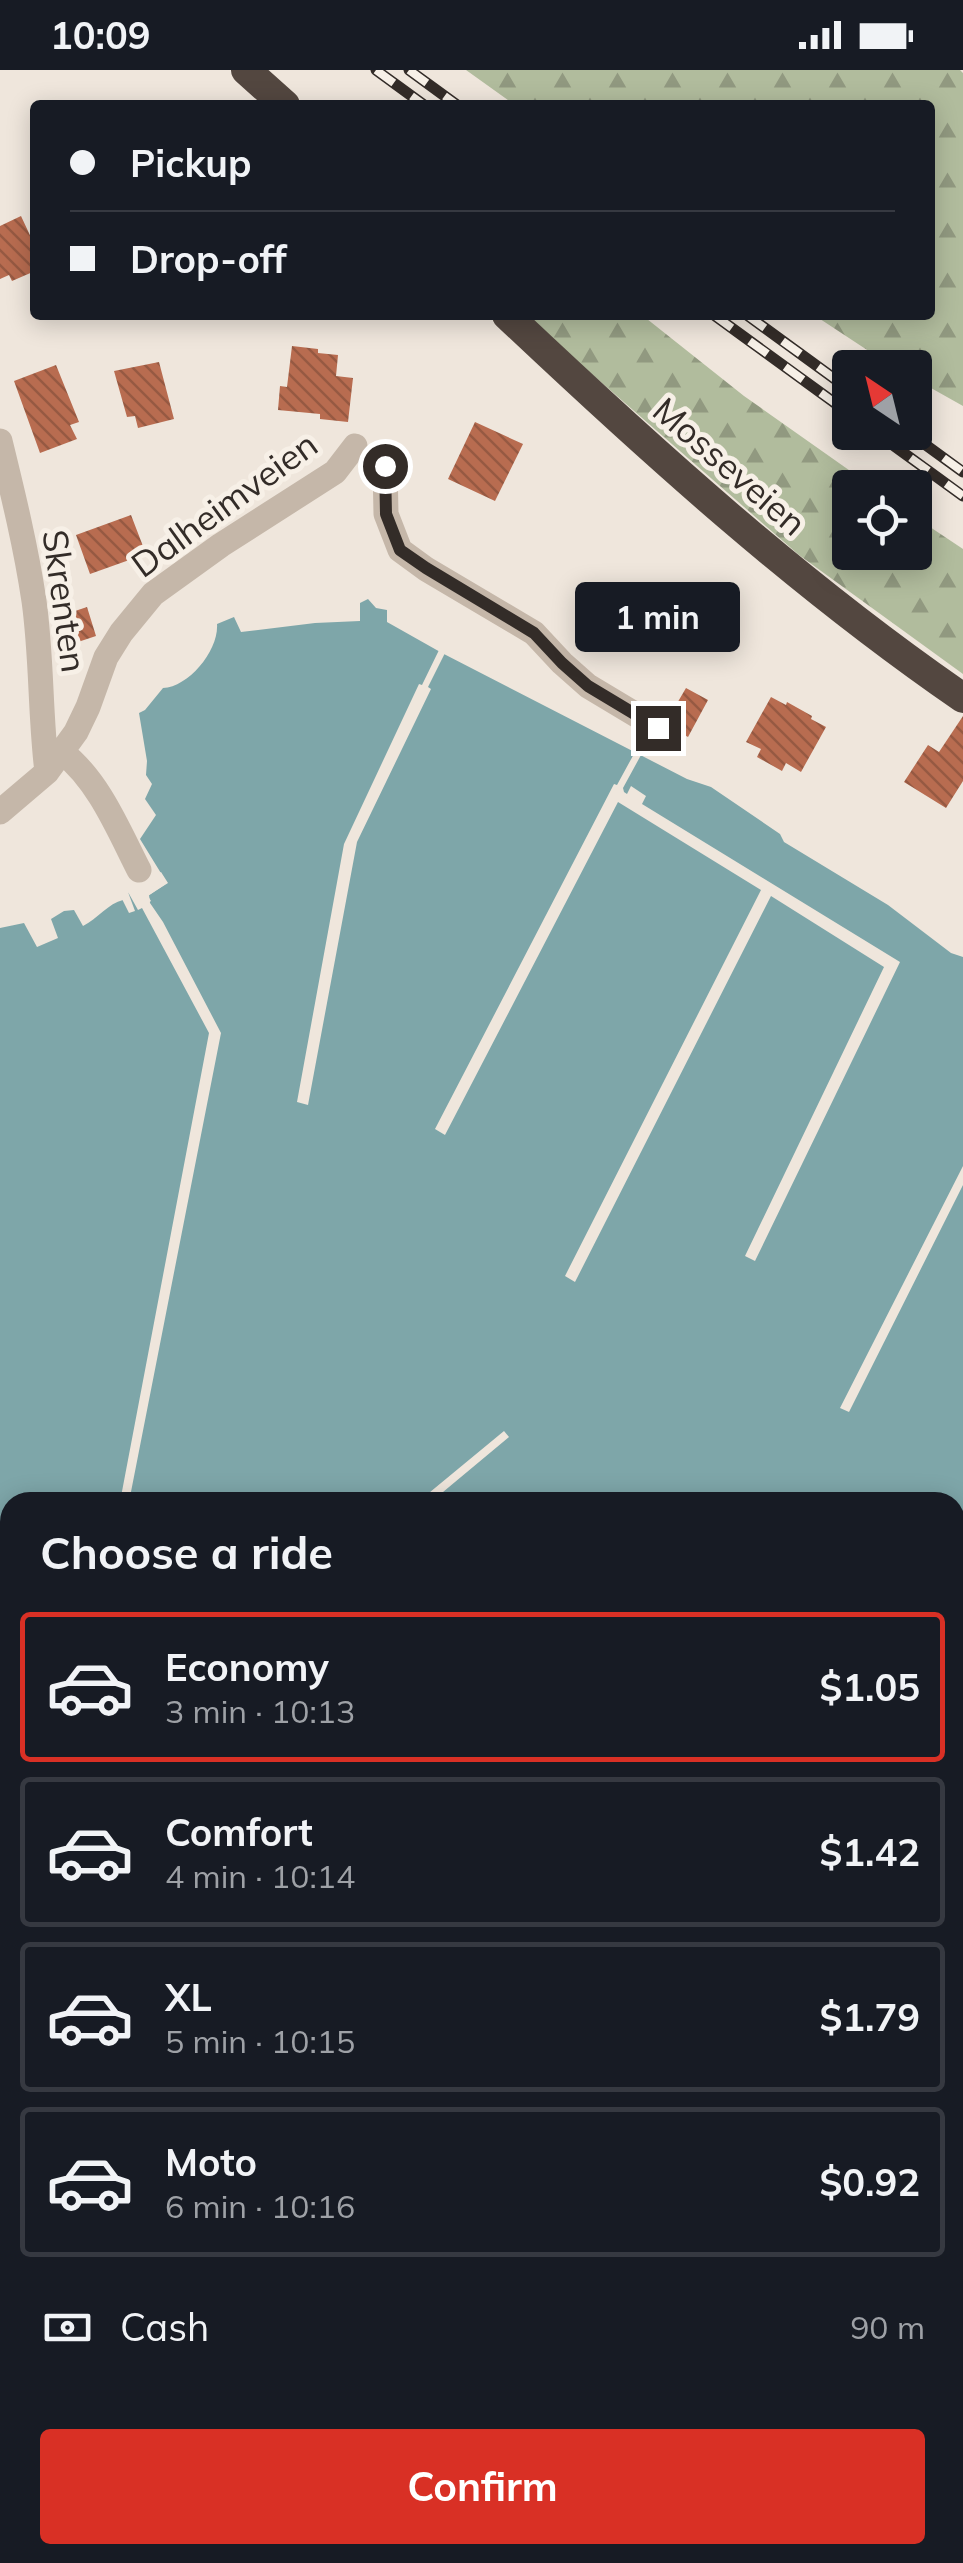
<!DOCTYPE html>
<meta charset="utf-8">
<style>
:root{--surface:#171b24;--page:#20242c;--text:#f1f3f6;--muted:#9ea1a6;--line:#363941;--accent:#d93025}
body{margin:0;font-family:Mulish,sans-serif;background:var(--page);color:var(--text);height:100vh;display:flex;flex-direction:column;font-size:38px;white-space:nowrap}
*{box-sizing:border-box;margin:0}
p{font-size:32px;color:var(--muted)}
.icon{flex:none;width:55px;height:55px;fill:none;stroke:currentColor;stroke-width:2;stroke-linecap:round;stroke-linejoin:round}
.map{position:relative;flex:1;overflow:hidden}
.sheet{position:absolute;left:0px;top:1422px;width:965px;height:1072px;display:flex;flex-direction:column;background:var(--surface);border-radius:30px 30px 0 0;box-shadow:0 5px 25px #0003}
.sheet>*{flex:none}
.guide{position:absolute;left:30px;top:30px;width:905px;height:220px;border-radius:10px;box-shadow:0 5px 25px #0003;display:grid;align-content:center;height:220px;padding:0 40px;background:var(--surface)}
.needle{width:65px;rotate:325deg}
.fabs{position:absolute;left:832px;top:280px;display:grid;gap:20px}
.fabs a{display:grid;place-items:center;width:100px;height:100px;border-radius:10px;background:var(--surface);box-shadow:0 5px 25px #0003;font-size:50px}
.end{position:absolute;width:45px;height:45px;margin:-22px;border:12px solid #332c28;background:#fff;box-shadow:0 0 0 5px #fff}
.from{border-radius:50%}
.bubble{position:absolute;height:70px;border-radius:10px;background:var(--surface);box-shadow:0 5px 25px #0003;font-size:32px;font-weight:700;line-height:70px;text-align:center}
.guide b{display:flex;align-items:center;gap:35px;height:95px;font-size:38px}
.guide b+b{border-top:2px solid var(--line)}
.guide i{width:25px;height:25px;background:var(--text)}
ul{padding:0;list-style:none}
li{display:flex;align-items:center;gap:30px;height:150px;margin:0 20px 15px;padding:0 20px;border:5px solid var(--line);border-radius:10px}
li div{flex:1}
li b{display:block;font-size:38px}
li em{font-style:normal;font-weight:700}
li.selected{border-color:var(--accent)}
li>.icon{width:90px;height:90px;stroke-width:1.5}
h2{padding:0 40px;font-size:45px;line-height:120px}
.pay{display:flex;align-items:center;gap:25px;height:110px;padding:0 40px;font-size:38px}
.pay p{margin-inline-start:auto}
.primary-button{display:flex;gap:20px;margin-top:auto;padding:20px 40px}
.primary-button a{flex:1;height:115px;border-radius:10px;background:var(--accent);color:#fff;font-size:40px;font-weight:700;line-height:115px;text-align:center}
.status{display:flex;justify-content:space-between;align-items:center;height:70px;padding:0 50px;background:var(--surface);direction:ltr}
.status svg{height:28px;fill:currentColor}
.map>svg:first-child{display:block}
.grass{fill:#b1bc9d}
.forest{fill:url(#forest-firs)}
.park{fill:url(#park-dots)}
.water{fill:#7ea6a9}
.pier{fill:#efe6dc}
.building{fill:url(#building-back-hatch)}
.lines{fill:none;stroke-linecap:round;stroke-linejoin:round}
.minor{stroke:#c5b7a9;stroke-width:25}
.highway{stroke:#534740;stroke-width:30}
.rail-casing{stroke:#332c28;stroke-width:11}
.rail{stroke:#f7f0e7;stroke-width:8;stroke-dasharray:22;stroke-linecap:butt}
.route{stroke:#332c28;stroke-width:12}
.labels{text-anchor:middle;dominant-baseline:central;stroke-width:10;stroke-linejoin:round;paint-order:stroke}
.street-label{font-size:35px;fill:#332c28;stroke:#f7f0e7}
</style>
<div class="status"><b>10:09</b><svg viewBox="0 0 49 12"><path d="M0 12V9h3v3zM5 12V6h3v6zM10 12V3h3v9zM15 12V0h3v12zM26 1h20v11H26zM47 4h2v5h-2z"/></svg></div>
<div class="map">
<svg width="963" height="2493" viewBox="0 0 963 2493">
<defs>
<pattern id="forest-firs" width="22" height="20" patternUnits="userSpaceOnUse" patternTransform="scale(2.5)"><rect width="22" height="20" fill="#b1bc9d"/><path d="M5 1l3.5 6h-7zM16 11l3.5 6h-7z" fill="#919980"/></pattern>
<pattern id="park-dots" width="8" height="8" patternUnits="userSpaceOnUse" patternTransform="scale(2.5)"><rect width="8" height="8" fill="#b1bc9d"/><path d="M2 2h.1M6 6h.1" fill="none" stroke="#919980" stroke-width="1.8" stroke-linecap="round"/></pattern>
<pattern id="building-back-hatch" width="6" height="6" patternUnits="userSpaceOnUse" patternTransform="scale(2.5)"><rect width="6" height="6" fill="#b86c50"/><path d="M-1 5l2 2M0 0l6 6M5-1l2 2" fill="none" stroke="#965942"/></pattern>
</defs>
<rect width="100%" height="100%" fill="#efe6dc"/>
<path class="grass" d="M10,1585v847l-10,5v-848z"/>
<path class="forest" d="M466,0h494l3,3v333l-48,-27v-11l-22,-1 -79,-52h116v-210h-415z
M528,245h114l102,81 129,91 -23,1v64h65v-35l48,32v125l-164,-119 -221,-193z"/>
<path class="park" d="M10,1574v513l-10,7v-516z"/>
<path class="water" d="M368,529l8,9 11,2v12l55,31 245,126 24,8 69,47 4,8 104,63 63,48 12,4v1606h-710l1,-8h701v-1053h-945v153l-10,4v-731l24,-5 13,24 21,-9 -7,-19 13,-8 10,-1 9,16c14,-7 26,-23 40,-26l6,-8 10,17 12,-8 -3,-5 19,-13 -27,-44 16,-24 -11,-16 7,-15 -6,-9 1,-14 -8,-48 6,-3 18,-22c26,-1 56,-38 54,-64l17,-7 7,15 74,-9 45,-2v-18z"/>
<path class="pier" d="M440,578l6,3 -18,36 3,2 -74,153 -49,263 -11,-3 47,-258 75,-160 3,1z
M635,682l6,3 -18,33 1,4 3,2 4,-8 15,10 -4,8 258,158 -145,299 -10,-5 139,-289 -113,-71 -196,386 -10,-6 196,-386 -143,-88 -173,333 -10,-6 179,-345 3,1z
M161,802l7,11 -19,12 1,8 13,19 58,111 -92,469h-9l89,-469 -67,-125 -4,2 -10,-18 7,19 -6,2 -9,-18 4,-7 6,-1 10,15 5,-3v-7l16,-11 -4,-7z
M963,1096v19l-114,227 -9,-4z
M504,1361l5,6 -78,65h-13z"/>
<path class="building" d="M21,146l14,30v25l-23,10 -3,-6 -9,4v-53z
M292,276l26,3v4l20,2 -2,21 17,2 -5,44 -28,-3v-5l-42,-4 2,-24 7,1z
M159,292l15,57 -36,9 -3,-12 -8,1 -13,-46z
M56,295l23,57 -9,3 7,14 -37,14 -26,-72z
M475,352l48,22 -28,57 -47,-22z
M131,445l15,39 -56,20 -14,-39z
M87,537l9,29 -21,7 -9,-29z
M686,618l22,12 -20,37 -14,-8 -5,-12z
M771,627l15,8 1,-3 25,14 -1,3 15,8 -25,45 -15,-9 -4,8 -25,-14 4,-8 -15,-7z
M963,646v65l-17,27 -42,-26 24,-37 11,7z"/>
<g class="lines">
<path class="minor" d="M0,371c13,53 26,106 34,160 8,57 6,115 13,171
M385,396l1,48 14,36 26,19 108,64 28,30 26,23 70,42
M62,682c37,29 56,77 77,118
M0,742l47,-40 29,-40 12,-25 18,-50 15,-24 32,-39 68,-49 114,-73 20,-26"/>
<path class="highway" d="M246,0l39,35
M507,245c144,136 292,270 456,383"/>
<defs>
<path id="rail" d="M376,0l48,35
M409,0l48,35
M714,245l136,99
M747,245l103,75
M875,362l88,64
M908,362l55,40"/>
</defs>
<use href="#rail" class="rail-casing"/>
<use href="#rail" class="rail"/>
</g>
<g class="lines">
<path class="route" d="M385,396l1,48 14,36 26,18 108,65 28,30 26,23 70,42"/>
</g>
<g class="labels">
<g class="street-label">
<text transform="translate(730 396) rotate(41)">Mosseveien</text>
<text transform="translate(224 434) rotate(-36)">Dalheimveien</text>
<text transform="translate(65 531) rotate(82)">Skrenten</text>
</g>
</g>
</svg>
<div class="fabs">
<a><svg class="needle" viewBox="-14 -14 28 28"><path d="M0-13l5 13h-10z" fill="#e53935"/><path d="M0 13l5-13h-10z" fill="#9ea1a6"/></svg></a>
<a><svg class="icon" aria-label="locate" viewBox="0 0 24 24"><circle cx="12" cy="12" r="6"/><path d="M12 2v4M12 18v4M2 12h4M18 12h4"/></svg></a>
</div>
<i class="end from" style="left:385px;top:396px"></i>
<i class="end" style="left:658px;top:658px"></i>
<div class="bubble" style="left:575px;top:512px;width:165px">1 min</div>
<div class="guide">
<b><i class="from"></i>Pickup</b>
<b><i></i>Drop-off</b>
</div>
<section class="sheet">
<h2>Choose a ride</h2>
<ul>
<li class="selected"><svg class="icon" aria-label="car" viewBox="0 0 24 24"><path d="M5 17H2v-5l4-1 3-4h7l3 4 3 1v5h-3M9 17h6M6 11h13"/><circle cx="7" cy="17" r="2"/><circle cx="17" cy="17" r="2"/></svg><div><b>Economy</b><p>3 min · 10:13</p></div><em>$1.05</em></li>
<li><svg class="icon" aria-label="car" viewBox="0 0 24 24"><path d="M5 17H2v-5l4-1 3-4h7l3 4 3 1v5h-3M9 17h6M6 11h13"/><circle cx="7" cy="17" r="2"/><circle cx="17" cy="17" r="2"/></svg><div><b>Comfort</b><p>4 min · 10:14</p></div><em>$1.42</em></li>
<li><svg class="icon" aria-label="car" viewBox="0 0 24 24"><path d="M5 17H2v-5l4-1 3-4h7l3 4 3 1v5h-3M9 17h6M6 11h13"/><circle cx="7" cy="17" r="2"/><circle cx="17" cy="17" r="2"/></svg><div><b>XL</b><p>5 min · 10:15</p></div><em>$1.79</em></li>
<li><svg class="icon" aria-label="car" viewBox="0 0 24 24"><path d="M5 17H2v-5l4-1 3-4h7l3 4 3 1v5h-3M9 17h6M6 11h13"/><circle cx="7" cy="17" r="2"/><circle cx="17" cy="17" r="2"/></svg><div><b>Moto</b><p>6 min · 10:16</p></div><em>$0.92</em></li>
</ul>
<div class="pay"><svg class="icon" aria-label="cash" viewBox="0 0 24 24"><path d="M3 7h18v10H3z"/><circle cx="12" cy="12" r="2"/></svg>Cash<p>90 m</p></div>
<div class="primary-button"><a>Confirm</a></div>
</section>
</div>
